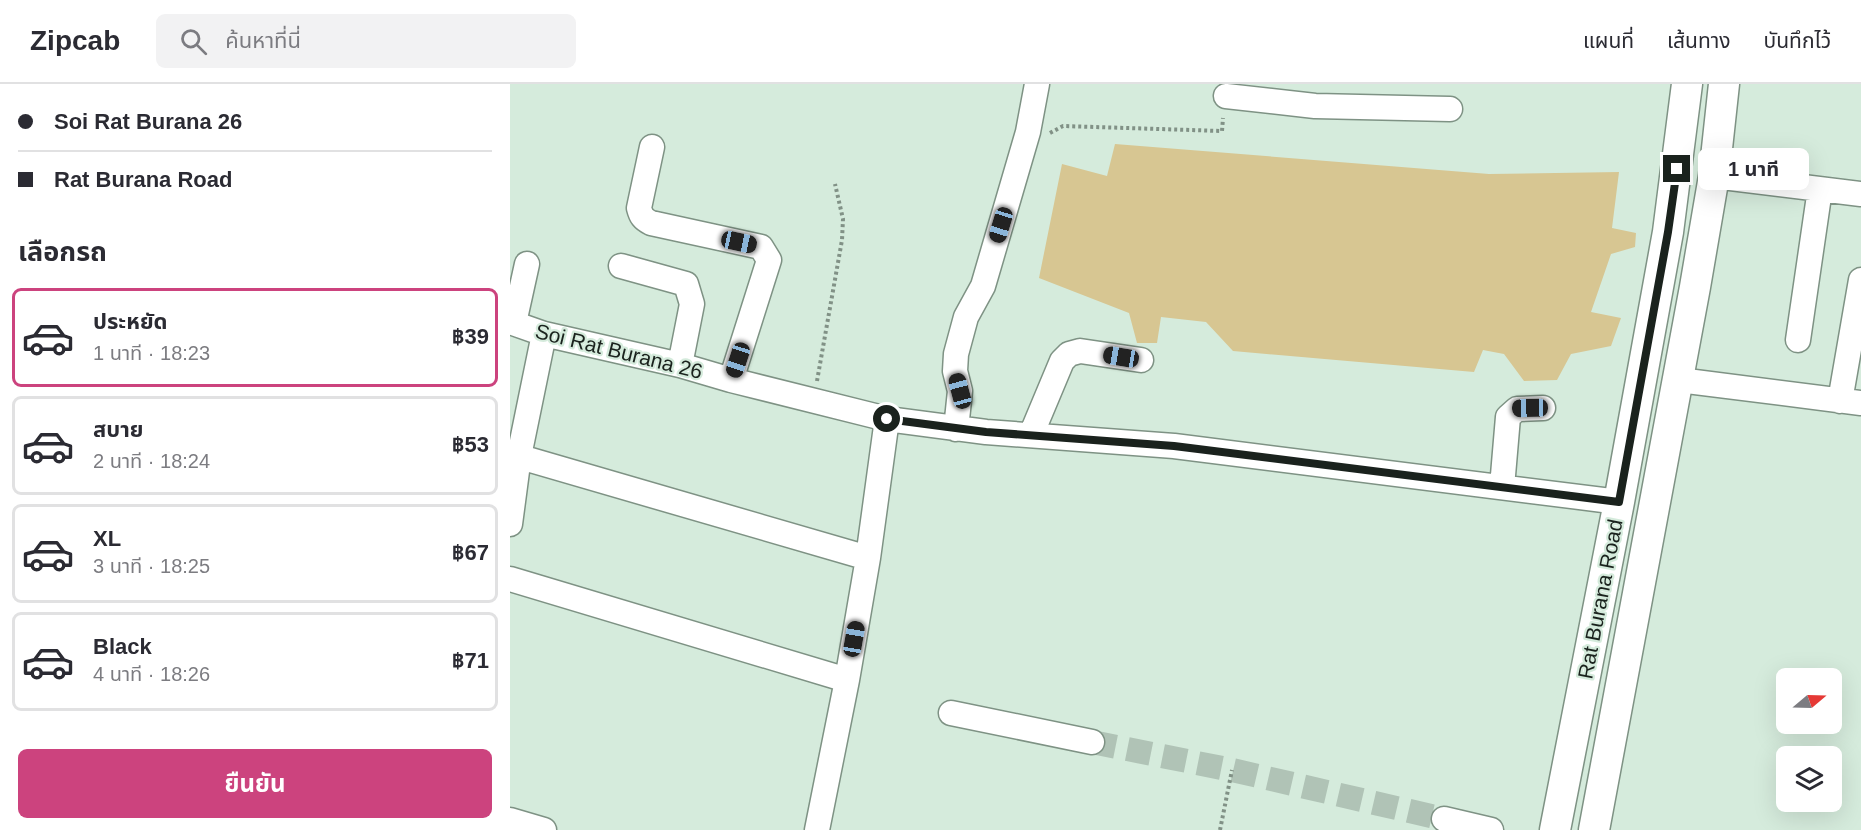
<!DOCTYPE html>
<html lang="th">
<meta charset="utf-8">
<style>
:root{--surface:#fff;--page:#f2f2f3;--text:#2b2b33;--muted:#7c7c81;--line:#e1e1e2;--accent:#cc437e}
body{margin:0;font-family:Helvetica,"Noto Sans Thai",sans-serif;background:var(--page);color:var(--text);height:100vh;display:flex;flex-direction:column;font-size:22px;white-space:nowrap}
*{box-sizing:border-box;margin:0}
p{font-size:20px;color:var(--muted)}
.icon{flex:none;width:33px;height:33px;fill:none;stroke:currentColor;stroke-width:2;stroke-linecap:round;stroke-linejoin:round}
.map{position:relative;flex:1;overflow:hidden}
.details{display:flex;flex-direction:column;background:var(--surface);width:510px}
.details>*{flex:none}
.banner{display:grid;align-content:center;height:132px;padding:0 18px;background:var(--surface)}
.needle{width:39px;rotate:71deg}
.tools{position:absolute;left:1266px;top:584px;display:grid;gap:12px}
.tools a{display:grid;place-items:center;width:66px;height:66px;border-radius:9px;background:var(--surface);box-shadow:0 6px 24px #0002;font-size:30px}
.end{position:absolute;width:27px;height:27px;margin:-14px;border:8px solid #1a221d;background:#fff;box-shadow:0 0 0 3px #fff}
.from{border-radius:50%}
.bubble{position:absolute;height:42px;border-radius:9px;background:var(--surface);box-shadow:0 6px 24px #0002;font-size:20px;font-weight:700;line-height:42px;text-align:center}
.car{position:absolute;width:18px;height:36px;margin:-18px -9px;border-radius:8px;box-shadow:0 0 4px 2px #0007;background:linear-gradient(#222 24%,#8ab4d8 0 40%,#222 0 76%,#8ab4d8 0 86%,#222 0)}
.banner b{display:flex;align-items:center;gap:21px;height:57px;font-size:22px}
.banner b+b{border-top:2px solid var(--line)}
.banner i{width:15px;height:15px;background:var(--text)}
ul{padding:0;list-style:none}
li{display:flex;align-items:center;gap:18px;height:99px;margin:0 12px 9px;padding:0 6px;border:3px solid var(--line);border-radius:9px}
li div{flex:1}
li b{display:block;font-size:22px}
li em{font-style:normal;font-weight:700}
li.active{border-color:var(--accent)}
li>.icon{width:54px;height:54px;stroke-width:1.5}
h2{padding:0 18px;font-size:27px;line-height:72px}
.primary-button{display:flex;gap:12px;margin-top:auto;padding:12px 18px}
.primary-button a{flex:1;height:69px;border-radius:9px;background:var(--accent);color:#fff;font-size:24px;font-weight:700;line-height:69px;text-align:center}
header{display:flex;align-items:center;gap:36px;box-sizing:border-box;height:84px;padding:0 30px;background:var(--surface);border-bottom:2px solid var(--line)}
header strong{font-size:28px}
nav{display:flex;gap:33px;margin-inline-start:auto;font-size:21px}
.search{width:420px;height:54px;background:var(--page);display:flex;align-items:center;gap:15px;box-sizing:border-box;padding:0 21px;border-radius:9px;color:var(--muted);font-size:22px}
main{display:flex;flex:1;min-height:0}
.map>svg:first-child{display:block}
.green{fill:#d7c692}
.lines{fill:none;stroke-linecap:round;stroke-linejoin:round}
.minor-tunnel{stroke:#b0c3b6;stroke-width:24;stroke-dasharray:24 12;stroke-linecap:butt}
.minor-casing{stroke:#7e9284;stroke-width:27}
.major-casing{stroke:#7e9284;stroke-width:33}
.path{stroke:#819186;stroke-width:4;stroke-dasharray:3 3;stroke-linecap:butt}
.minor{stroke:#fff;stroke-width:24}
.major{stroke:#fff;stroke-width:30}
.route{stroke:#1a221d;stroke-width:8}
.labels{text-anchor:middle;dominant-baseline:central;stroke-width:4.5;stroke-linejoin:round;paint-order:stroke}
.street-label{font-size:21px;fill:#1a221d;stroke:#d5ebdc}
</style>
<header>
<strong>Zipcab</strong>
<div class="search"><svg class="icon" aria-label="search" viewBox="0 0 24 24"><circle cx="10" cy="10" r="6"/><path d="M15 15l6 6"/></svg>ค้นหาที่นี่</div>
<nav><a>แผนที่</a><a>เส้นทาง</a><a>บันทึกไว้</a></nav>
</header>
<main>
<section class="details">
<div class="banner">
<b><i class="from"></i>Soi Rat Burana 26</b>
<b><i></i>Rat Burana Road</b>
</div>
<h2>เลือกรถ</h2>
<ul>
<li class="active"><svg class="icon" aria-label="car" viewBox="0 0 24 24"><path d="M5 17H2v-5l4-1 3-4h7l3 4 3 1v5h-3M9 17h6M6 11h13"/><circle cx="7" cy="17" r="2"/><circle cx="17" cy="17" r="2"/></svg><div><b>ประหยัด</b><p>1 นาที · 18:23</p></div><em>฿39</em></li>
<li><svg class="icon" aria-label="car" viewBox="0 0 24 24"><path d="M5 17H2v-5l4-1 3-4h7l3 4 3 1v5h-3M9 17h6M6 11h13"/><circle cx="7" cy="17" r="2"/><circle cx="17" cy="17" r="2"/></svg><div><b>สบาย</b><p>2 นาที · 18:24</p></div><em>฿53</em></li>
<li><svg class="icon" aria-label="car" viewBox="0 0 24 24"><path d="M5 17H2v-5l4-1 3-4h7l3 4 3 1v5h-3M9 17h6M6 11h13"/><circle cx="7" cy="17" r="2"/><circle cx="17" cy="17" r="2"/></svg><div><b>XL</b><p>3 นาที · 18:25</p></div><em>฿67</em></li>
<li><svg class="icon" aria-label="car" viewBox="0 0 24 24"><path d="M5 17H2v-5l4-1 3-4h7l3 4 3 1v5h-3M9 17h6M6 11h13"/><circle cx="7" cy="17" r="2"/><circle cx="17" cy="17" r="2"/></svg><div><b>Black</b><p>4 นาที · 18:26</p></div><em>฿71</em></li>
</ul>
<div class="primary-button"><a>ยืนยัน</a></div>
</section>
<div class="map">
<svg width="1351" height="746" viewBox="0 0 1351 746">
<rect width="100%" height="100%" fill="#d5ebdc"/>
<path class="green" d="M605,60l374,30 130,-2 -7,56 24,5 -1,14 -24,7 -20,58 30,6 -10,28 -40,8 -14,26 -33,1 -20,-27 -21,-4 -9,22 -241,-21 -27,-29 -45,-5 -4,26h-20l-8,-30 -90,-35 23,-114 45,12z"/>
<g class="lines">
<path class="minor-tunnel" d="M582,658l140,28 212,49"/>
<defs>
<path id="minor" d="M716,12l89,10 135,3
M142,63l-13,61c2,8 4,11 12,15l110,24 8,13 -38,120
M1204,92l147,18
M111,182l65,18 6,20 -12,61
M0,238l34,12 136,31 51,15 156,39 99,13 188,14 445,56
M4,239l13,-59
M1288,256l22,-151
M1169,296l182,23
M1330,317l21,-121
M446,345l4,-38 -5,-20 1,-17 10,-37 17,-31 45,-154 9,-48
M521,351l31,-74 7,-7 11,-3 61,9
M0,370l358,104
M992,403l6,-70 9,-8 26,-1
M0,440l9,-68 25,-122
M0,495l337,101
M441,629l141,29
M934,735l47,11
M0,736l34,10
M307,746l30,-150 21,-122 19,-139"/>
<path id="major" d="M1045,746l64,-328 49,-270 19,-148
M1084,746l101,-543 19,-111 10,-92"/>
</defs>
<use href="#minor" class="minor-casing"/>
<use href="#major" class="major-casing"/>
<path class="path" d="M540,49l13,-7 159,5 1,-13
M307,297l25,-141 1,-21 -8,-35
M710,746l12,-60"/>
<use href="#minor" class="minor"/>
<use href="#major" class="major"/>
</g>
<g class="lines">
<path class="route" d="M377,335l99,13 188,14 445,56 49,-270 9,-63"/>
</g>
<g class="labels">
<g class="street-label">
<text transform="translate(109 267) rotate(14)">Soi Rat Burana 26</text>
<text transform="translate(1090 515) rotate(-79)">Rat Burana Road</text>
</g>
</g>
</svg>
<div class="tools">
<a><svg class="needle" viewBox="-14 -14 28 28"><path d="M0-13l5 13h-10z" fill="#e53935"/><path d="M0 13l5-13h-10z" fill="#7c7c81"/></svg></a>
<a><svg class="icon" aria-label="layers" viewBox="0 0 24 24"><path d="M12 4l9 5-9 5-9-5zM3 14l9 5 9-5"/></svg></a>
</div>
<i class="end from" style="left:377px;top:335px"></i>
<i class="end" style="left:1167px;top:85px"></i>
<div class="bubble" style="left:1188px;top:64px;width:111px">1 นาที</div>
<i class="car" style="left:491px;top:141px;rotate:197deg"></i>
<i class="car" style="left:229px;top:158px;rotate:102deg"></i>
<i class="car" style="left:611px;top:273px;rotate:279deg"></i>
<i class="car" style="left:228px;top:276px;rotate:198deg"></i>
<i class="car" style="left:450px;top:307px;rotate:345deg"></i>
<i class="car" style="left:1020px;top:324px;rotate:269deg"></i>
<i class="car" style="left:344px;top:555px;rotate:10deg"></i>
</div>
</main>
